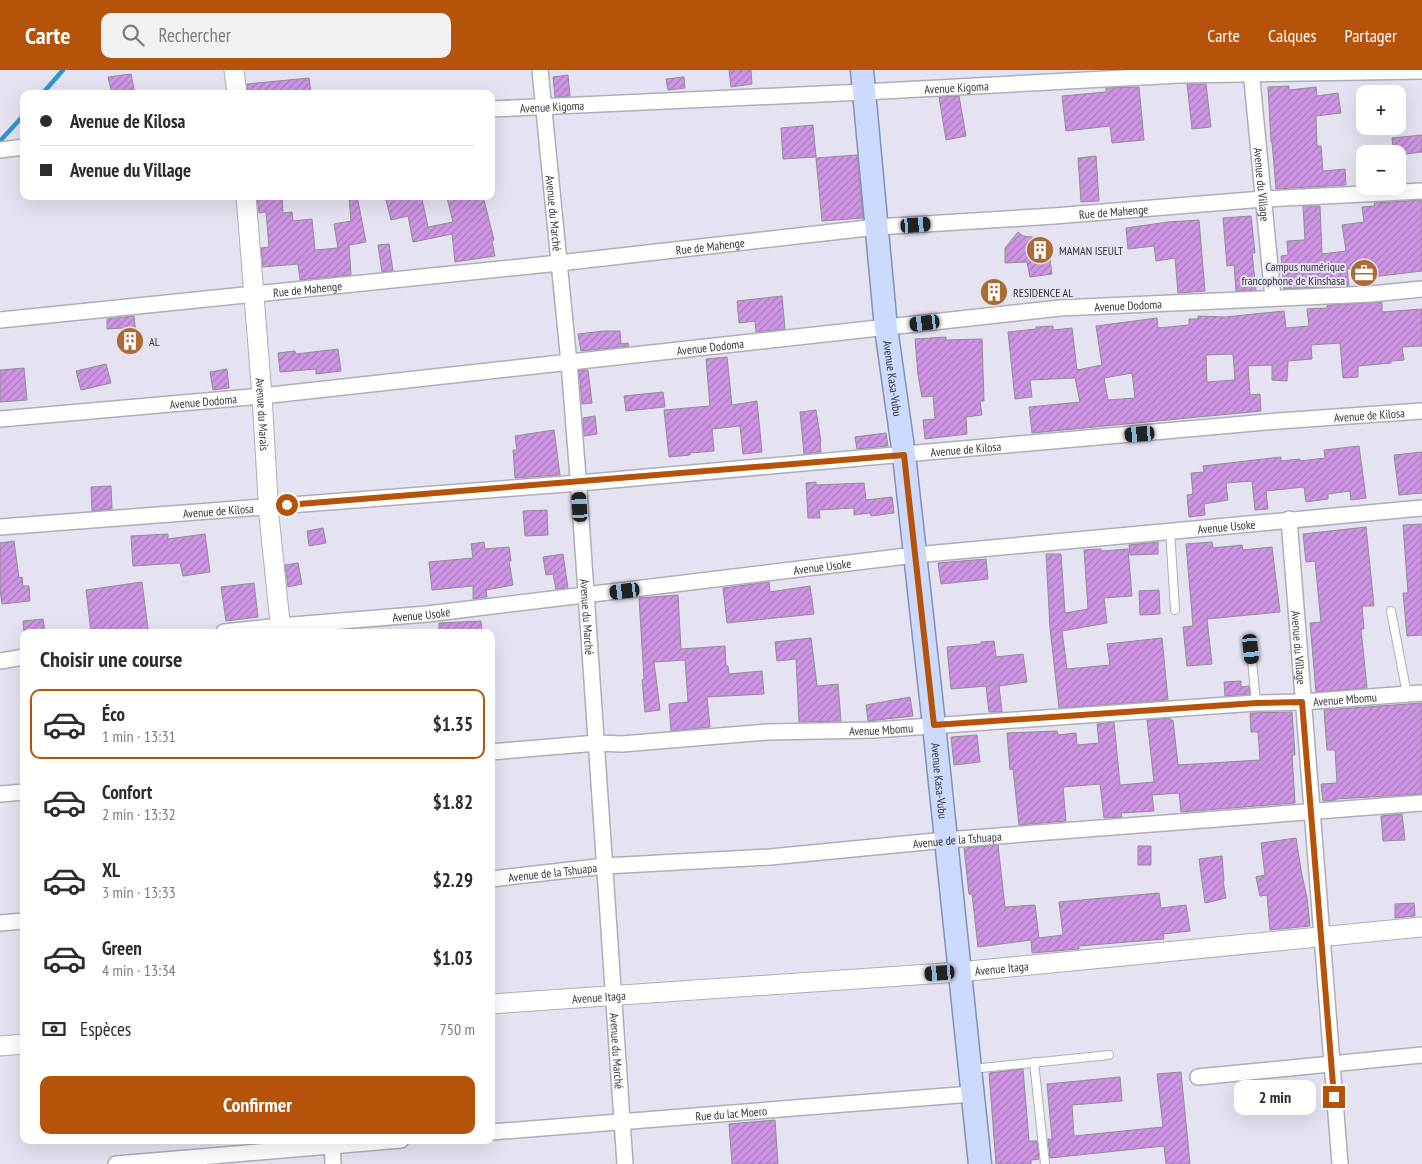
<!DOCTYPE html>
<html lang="fr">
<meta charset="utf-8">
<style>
:root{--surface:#fff;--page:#f2f2f3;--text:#2b2b33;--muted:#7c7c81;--line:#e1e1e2;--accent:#b45309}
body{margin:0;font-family:"PT Sans Narrow",sans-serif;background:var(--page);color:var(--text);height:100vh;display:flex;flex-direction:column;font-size:19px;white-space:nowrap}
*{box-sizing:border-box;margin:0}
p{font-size:16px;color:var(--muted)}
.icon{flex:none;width:28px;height:28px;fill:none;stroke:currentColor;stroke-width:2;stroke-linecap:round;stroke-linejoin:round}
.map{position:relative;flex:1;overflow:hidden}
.sheet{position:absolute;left:20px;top:559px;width:475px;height:515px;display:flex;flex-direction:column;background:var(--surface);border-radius:10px;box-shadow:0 5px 20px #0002}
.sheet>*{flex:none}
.banner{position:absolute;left:20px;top:20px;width:475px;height:110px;border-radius:10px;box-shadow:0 5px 20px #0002;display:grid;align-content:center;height:110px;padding:0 20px;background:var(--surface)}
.buttons{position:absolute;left:1356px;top:15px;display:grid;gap:10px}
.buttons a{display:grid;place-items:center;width:50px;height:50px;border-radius:10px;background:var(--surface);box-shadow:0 5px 20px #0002;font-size:25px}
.end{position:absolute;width:22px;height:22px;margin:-11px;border:6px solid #b45309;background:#fff;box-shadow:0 0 0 2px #fff}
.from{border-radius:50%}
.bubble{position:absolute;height:35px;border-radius:10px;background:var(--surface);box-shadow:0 5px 20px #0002;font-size:16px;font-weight:800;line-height:35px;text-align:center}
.car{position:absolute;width:15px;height:30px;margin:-15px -8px;border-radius:6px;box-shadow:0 0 4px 1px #0007;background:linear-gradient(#222 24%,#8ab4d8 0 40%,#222 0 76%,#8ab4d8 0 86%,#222 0)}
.banner b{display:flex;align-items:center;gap:18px;height:48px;font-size:19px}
.banner b+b{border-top:1px solid var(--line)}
.banner i{width:12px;height:12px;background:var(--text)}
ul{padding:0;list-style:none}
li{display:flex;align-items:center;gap:15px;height:70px;margin:0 10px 8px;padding:0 10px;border:2px solid transparent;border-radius:10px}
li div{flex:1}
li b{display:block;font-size:19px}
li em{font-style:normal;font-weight:800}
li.selected{border-color:var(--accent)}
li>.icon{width:45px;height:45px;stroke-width:1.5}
h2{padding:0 20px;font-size:22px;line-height:60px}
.pay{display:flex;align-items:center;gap:12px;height:55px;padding:0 20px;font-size:19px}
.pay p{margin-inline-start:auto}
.cta{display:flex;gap:10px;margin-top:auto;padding:10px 20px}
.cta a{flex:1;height:58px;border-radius:10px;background:var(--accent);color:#fff;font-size:20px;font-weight:800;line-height:58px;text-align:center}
header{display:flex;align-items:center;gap:30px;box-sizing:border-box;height:70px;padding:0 25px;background:var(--accent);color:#fff}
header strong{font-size:24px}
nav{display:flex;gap:28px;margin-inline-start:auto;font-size:18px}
.search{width:350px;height:45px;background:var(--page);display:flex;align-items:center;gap:12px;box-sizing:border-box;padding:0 18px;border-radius:10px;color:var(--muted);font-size:19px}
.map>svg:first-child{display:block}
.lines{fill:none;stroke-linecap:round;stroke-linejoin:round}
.stream{stroke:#3194d1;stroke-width:4.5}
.building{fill:url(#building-hatch);stroke:#938b96;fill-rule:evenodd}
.service-casing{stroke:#aeadba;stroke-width:10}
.minor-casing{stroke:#aeadba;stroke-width:18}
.tertiary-casing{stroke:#aeadba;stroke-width:21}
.primary-casing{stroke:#8191b7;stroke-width:25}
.service{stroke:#fff;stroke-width:8}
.minor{stroke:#fff;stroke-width:15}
.tertiary{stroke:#fff;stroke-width:19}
.primary{stroke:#cbdafd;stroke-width:22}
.route{stroke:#b45309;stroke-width:6}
.labels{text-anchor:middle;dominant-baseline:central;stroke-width:4;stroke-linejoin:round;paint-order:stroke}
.street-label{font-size:12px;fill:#36353a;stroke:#e5e3f1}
.poi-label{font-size:12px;fill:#36353a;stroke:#e5e3f1;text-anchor:start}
</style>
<header>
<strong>Carte</strong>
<div class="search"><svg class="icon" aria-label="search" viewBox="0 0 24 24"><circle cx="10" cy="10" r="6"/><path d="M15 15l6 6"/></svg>Rechercher</div>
<nav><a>Carte</a><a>Calques</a><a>Partager</a></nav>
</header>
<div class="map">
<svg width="1422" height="1094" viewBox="0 0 1422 1094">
<defs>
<pattern id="building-hatch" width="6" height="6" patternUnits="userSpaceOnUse" patternTransform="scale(1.25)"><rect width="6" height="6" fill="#cf95e5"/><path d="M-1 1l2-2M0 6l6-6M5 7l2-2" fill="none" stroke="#a97abb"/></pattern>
</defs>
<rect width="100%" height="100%" fill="#e5e3f1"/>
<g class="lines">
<path class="stream" d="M42,24l21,-24
M0,71l24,-26"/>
</g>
<path class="building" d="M729,0h22l1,14 -21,3z
M131,4l4,20h-23l-4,-17z
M568,5l2,21 -15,1 -2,-20z
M684,7l1,11 -17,2 -2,-11z
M309,8l2,16h-63l-1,-10z
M1187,14h19l5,43 -19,2z
M1289,16v4l27,-3 1,9 21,-3 3,20 -25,3 1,30h4l2,25 22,-2 1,16 -70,4 -4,-47h-1l-3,-55z
M1139,17l5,53 -32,3 -2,-17 -44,5 -4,-35 44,-4v-4z
M959,26l7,40 -20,4 -7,-43z
M813,55l3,32 -33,2 -2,-31z
M1422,65v17l-24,3v-1h-4l-2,-16z
M857,85l6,63 -41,3 -6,-63z
M1096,86l3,45 -18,1 -3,-44z
M257,126h25l1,17 9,-1 1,9 19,-2 3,31 23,-2 -4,-24 17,-3 -2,-25h8l9,46 -17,3 2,30 -51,5 -2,-16 -35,3 -2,-19 8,-1 -3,-35 -7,1z
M385,126h33l1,4 3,-1 6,28 25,-5 -6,-24 8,-2h28l11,44 -2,1 3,15 -40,6 -3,-28 -39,8 -5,-26 -17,4z
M1422,130v71l-50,6 -1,-10 -24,2 2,17 -65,3 -3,-33 7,-1 -1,-14 18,-1 -2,-34h17l2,48 24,-3 -4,-26 22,-3 -2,-15 13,-1 -1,-3z
M1251,146l4,37h-3l4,37 -20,1 -2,-26 -7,1 -4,-48z
M1199,150l6,71 -27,2 -3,-35 -19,3 -2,-15 -26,3 -2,-21 42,-6z
M1018,162l5,4 24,3 5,35 -22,3 -3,-15 -22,1v-15z
M389,174l4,27 -11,1 -4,-27z
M1003,212l1,18 -19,2 -1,-18z
M782,226l3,33 -29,3 -1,-11 -16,2 -2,-22z
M1382,232v10l40,-3v37l-20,1 2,13 -13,1v2l-33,3v11l-15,1 -3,-35 -29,2 1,14 -24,2 -1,20 -15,-1v-15l-24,1 2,29 10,-1 1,17 -229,22 -3,-26 51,-5 -5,-24 -45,2 2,17 -17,2 -7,-67 28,-3v-2l17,-1v4l19,-2 5,42 25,-5 -6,-39 61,-8 1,10 31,-3v-6h9v-3l27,1 59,-6 2,17 23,-2 -2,-17 20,-1v-3zM1233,284l2,26 -28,2 -1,-27zM1132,303l3,25 -27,2 -4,-22z
M134,246l4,36 -14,1 -2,-25 -15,1v-10z
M604,261h16l1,13 7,-1 1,3 -48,5 -3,-17z
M946,267v3l36,-1 2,62h-4l2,14 -16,2 1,17 -42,5 -2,-19 12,-1 -2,-23 -11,1 -4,-22 -3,-36z
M338,279l3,22 -25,3v-5l-36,3 -2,-19 17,-2 1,3z
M727,287l5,48 25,-4 5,51 -19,2 -3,-28 -28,3 2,22 -24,2v2l-21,2 -5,-47 46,-4 -4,-47z
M106,294l5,19 -30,7 -5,-19z
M24,298l3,32 -27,2v-32z
M227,299l2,19 -16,2 -3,-18z
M579,300h9l4,33 -10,1z
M663,322l2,15 -39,4 -2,-15z
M816,340l5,32h-1l1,10 -17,2 -4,-42z
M595,346l2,18 -13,2 -1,-18z
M554,360l6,45 -45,3 -2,-28h4l-2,-14z
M886,363l2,13 -31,3 -2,-12z
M1359,376l7,52 -15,2 -1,-9 -22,3v5l-22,3 -2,-15 -38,4 2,18 -13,1 -3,-29 -26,2 2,17 -24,4 1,11 -16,2 -2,-22 6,-1 -2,-21 13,-1 -1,-6 78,-9v4l19,-2v2l25,-3 -1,-8z
M1422,382v41l-23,2 -5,-40z
M816,412v3l48,-2 2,17 26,-3 2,16 -23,3 -1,-3 -16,2v-7l-35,2 1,8h-12l-2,-35z
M111,416l1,23 -20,2 -1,-24z
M547,440l1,25 -23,1 -2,-25z
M1422,454v111l-15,1 -4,-43h5l-5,-68z
M1366,457l8,79h-12l2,23h-3l6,59 -51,4 -6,-69 11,-1 -6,-61 -9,1 -3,-28z
M323,458l3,15 -17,3 -2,-15z
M168,464v5l37,-5 5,38 -27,4 -3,-13 -47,3 -2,-30z
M14,471l5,37 3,-1 1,9h6l1,15 -28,3 -2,-14v-47z
M484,472l1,7 24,-2 2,14h-2l4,24 -27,5 1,7 -14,2v-13l-41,4 -3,-28 44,-4 -2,-14z
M1158,472v12l-28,1 -1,-10z
M1212,472l1,6 29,-3 1,5 29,-3 8,65 -73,7 5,45 -25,2 -4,-39 10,-1 -7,-82z
M1101,479v2l27,-2 4,47 -28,2 3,25 -45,8 5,38 43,-4 -3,-21 55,-6 6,62 -109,8 -9,-80 -4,-74h15l4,59 23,-4 -4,-59z
M563,484l5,34 -12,1 -3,-15 -7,1 -3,-18z
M986,489l2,20 -47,5 -3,-21z
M298,493l4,21 -14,3 -3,-22z
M142,512l6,47 -35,3h-22l-5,-42z
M769,512l1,10 40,-6 4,28 -87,9 -4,-35z
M254,513l4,34 -32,4 -5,-34z
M1159,520l1,24 -20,1 -1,-24z
M678,525l3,54 44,-3 1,20h2l1,8 33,-3 2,23 -57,3 3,30 -39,4 -2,-27 19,-2 -3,-42 -31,2 6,48 -15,2 -3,-32 2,-1 -5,-81z
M43,549l2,13h-21l-1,-11z
M481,551l1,11h-43v-9z
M811,568l6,48 21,-2 3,37 -42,1 -3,-63 -19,2 -2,-19z
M994,571l2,16 27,-3 4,28 -28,4 3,26h-13l-3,-26 -35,3 -4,-42 34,-3v-2z
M1241,611v6l8,-1 1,8 -25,2 -1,-14z
M910,627l3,19 -45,5 -2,-16z
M1422,633v91l-86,5v1l-13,1 -2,-17 16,-1 -2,-33h-8l-3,-40z
M1292,642l3,43h-3l3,48 -114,9 -2,-19 -27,2 2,16 -33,2 1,4 -18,1 -4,-34 -37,3 3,34 -47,4 -6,-56 -3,1 -3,-37 50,-2 1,4 18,-2 1,12 22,-2 -2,-19 17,-2 6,63 34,-3 -7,-62 23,-2v2h3l5,45 82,-5 -2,-28h-7l-1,-19z
M977,665l3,27 -26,3 -3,-28z
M1402,744l3,26 -22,1 -2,-25z
M1296,768l5,32 6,28 3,28 -40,4 -3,-35 -7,1 -4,-19 9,-2 -4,-32z
M998,775l7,62 30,-2 4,33 24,-3 -4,-33 100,-9 2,15 25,-3 4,26 -27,3 1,5 -85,7v3l-47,4 -1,-13 -53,7 -6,-53h-3l-5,-46z
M1138,776h13v19h-13z
M1222,786l2,25h-1l3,17 -21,5 -6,-44z
M1414,833l1,13 -20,2v-14z
M1023,999l6,72h8l2,18 -8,1v4h-35l-7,-91z
M1181,1002l9,92h-24l-2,-18 -114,12 -2,-19h4l-5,-55 73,-7 2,24 -50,4 2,31 89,-9 -6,-53z
M775,1050l3,44h-46l-3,-40z"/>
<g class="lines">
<defs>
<path id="service" d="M1170,460l5,80
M1391,541l16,83
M1251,579l5,54
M1034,992l11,102
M971,999l138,-14"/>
<g id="minor">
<path id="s1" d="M540,0l29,293 10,127 46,674"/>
<path id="s2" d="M1251,0l22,228"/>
<path id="s3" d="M491,39l373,-17 315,-17 243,-4"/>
<path d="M0,80l24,-3"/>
<path id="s4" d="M0,250l559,-57 318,-36 177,-11 209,-17 159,-8"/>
<path id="s5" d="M0,349l262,-23 798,-88 311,-14 51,-5"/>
<path id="s6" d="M1289,449l51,645"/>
<path id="s7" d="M0,457l579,-44 699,-62 144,-10"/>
<path id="s8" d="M224,562l56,-6 147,-12 488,-59 507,-47"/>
<path d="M0,591l24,-4"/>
<path id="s9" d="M491,682l106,-9 25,1 145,-12 107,-2 382,-27 46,-1 120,-9"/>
<path d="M0,724l24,-2"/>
<path id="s10" d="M491,809l114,-13 165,-9 176,-17 476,-37"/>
<path d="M0,853l24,-2"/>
<path d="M1198,1007l224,-22"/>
<path id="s11" d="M491,1062l481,-38"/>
<path d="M332,1070l1,24"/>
<path d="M116,1094l285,-24"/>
</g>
<g id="tertiary">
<path d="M234,0l3,24"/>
<path id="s12" d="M246,126l16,200 7,120 12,116"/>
<path id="s13" d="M491,934l468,-32 463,-45"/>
<path d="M0,976l24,-2"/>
</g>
<g id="primary">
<path id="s14" d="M862,0l24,258 18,127 30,270 46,439"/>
</g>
</defs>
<use href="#service" class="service-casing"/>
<use href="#minor" class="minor-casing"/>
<use href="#tertiary" class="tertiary-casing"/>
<use href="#primary" class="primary-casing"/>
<use href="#service" class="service"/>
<use href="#minor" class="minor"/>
<use href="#tertiary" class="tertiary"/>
<use href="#primary" class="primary"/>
</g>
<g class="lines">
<path class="route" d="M287,435l617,-50 30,270 322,-22 46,-1 32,395"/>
</g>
<defs>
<symbol id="building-disc" viewBox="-11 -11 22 22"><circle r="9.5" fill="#ac6a35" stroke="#e5e3f1"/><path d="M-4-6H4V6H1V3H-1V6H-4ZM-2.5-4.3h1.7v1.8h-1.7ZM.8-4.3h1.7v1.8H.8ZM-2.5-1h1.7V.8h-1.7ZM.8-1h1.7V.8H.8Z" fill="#fff"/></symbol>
<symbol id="office-disc" viewBox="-11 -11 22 22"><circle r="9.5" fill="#ac6a35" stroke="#e5e3f1"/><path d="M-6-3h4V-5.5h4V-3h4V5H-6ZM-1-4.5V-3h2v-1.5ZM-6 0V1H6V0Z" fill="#fff"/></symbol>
</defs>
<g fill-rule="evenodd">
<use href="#building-disc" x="1024" y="164" width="32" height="32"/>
<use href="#office-disc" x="1348" y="187" width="32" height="32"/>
<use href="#building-disc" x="978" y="206" width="32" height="32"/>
<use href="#building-disc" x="114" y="255" width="32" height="32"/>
</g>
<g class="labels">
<g class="street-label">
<text stroke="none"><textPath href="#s3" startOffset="466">Avenue Kigoma</textPath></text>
<text stroke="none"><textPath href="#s3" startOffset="61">Avenue Kigoma</textPath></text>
<text stroke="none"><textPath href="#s2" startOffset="115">Avenue du Village</textPath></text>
<text stroke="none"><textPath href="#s4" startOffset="1119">Rue de Mahenge</textPath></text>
<text stroke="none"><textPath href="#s1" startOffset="144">Avenue du Marché</textPath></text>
<text stroke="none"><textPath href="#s4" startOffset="714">Rue de Mahenge</textPath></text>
<text stroke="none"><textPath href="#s4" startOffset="309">Rue de Mahenge</textPath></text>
<text stroke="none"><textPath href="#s5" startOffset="1134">Avenue Dodoma</textPath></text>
<text stroke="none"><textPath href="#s5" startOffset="714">Avenue Dodoma</textPath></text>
<text stroke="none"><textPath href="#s14" startOffset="310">Avenue Kasa-Vubu</textPath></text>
<text stroke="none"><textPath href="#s5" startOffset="204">Avenue Dodoma</textPath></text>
<text stroke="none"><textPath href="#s12" startOffset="219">Avenue du Marais</textPath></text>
<text stroke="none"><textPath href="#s7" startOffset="1374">Avenue de Kilosa</textPath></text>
<text stroke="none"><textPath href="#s7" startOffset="969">Avenue de Kilosa</textPath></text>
<text stroke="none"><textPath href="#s7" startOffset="219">Avenue de Kilosa</textPath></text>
<text stroke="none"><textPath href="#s8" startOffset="1008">Avenue Usoke</textPath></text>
<text stroke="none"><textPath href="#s8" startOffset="602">Avenue Usoke</textPath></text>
<text stroke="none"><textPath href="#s8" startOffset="198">Avenue Usoke</textPath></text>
<text stroke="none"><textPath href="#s1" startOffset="549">Avenue du Marché</textPath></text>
<text stroke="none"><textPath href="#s6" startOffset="129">Avenue du Village</textPath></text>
<text stroke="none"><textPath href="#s9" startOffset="856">Avenue Mbomu</textPath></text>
<text stroke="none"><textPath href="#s9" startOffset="391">Avenue Mbomu</textPath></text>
<text stroke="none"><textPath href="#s14" startOffset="715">Avenue Kasa-Vubu</textPath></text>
<text stroke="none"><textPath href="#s10" startOffset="468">Avenue de la Tshuapa</textPath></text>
<text stroke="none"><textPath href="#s10" startOffset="62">Avenue de la Tshuapa</textPath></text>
<text stroke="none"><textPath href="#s13" startOffset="512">Avenue Itaga</textPath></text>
<text stroke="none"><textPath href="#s13" startOffset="108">Avenue Itaga</textPath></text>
<text stroke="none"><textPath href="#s1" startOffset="984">Avenue du Marché</textPath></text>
<text stroke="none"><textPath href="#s11" startOffset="241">Rue du lac Moero</textPath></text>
</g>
<g class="poi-label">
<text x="1059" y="180">MAMAN ISEULT</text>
<text x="1345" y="196" text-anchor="end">Campus numérique<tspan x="1345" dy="14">francophone de Kinshasa</tspan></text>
<text x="1013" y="222">RESIDENCE AL</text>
<text x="149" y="271">AL</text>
</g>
</g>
</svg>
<div class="buttons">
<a>+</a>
<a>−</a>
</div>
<i class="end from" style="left:287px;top:435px"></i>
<i class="end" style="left:1334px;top:1027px"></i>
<div class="bubble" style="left:1234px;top:1010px;width:82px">2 min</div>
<i class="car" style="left:916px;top:155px;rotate:86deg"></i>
<i class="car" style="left:925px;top:253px;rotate:263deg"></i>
<i class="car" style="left:1140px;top:364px;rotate:265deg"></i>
<i class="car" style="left:580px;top:437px;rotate:356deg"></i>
<i class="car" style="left:625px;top:521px;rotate:263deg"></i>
<i class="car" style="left:1251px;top:579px;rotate:174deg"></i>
<i class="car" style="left:940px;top:903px;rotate:266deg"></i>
<div class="banner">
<b><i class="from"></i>Avenue de Kilosa</b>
<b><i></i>Avenue du Village</b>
</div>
<section class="sheet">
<h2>Choisir une course</h2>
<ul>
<li class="selected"><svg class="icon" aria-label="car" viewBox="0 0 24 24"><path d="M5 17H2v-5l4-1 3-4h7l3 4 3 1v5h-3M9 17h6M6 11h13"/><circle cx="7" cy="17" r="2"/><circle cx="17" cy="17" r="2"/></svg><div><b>Éco</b><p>1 min · 13:31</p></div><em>$1.35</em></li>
<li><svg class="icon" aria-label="car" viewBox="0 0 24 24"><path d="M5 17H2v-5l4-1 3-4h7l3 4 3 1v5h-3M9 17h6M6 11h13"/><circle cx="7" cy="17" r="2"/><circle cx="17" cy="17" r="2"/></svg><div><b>Confort</b><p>2 min · 13:32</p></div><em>$1.82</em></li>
<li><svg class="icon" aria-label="car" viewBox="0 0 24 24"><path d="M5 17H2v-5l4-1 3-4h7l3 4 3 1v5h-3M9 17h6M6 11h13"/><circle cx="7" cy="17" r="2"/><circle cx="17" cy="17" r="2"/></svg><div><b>XL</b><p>3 min · 13:33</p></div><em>$2.29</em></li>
<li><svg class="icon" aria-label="car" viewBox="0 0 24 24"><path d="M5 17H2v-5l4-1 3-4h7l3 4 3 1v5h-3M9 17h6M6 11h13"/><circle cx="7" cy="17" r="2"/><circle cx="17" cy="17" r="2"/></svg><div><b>Green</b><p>4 min · 13:34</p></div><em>$1.03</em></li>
</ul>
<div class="pay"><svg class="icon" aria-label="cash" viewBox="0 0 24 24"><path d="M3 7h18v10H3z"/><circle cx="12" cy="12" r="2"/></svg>Espèces<p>750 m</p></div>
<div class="cta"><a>Confirmer</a></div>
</section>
</div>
